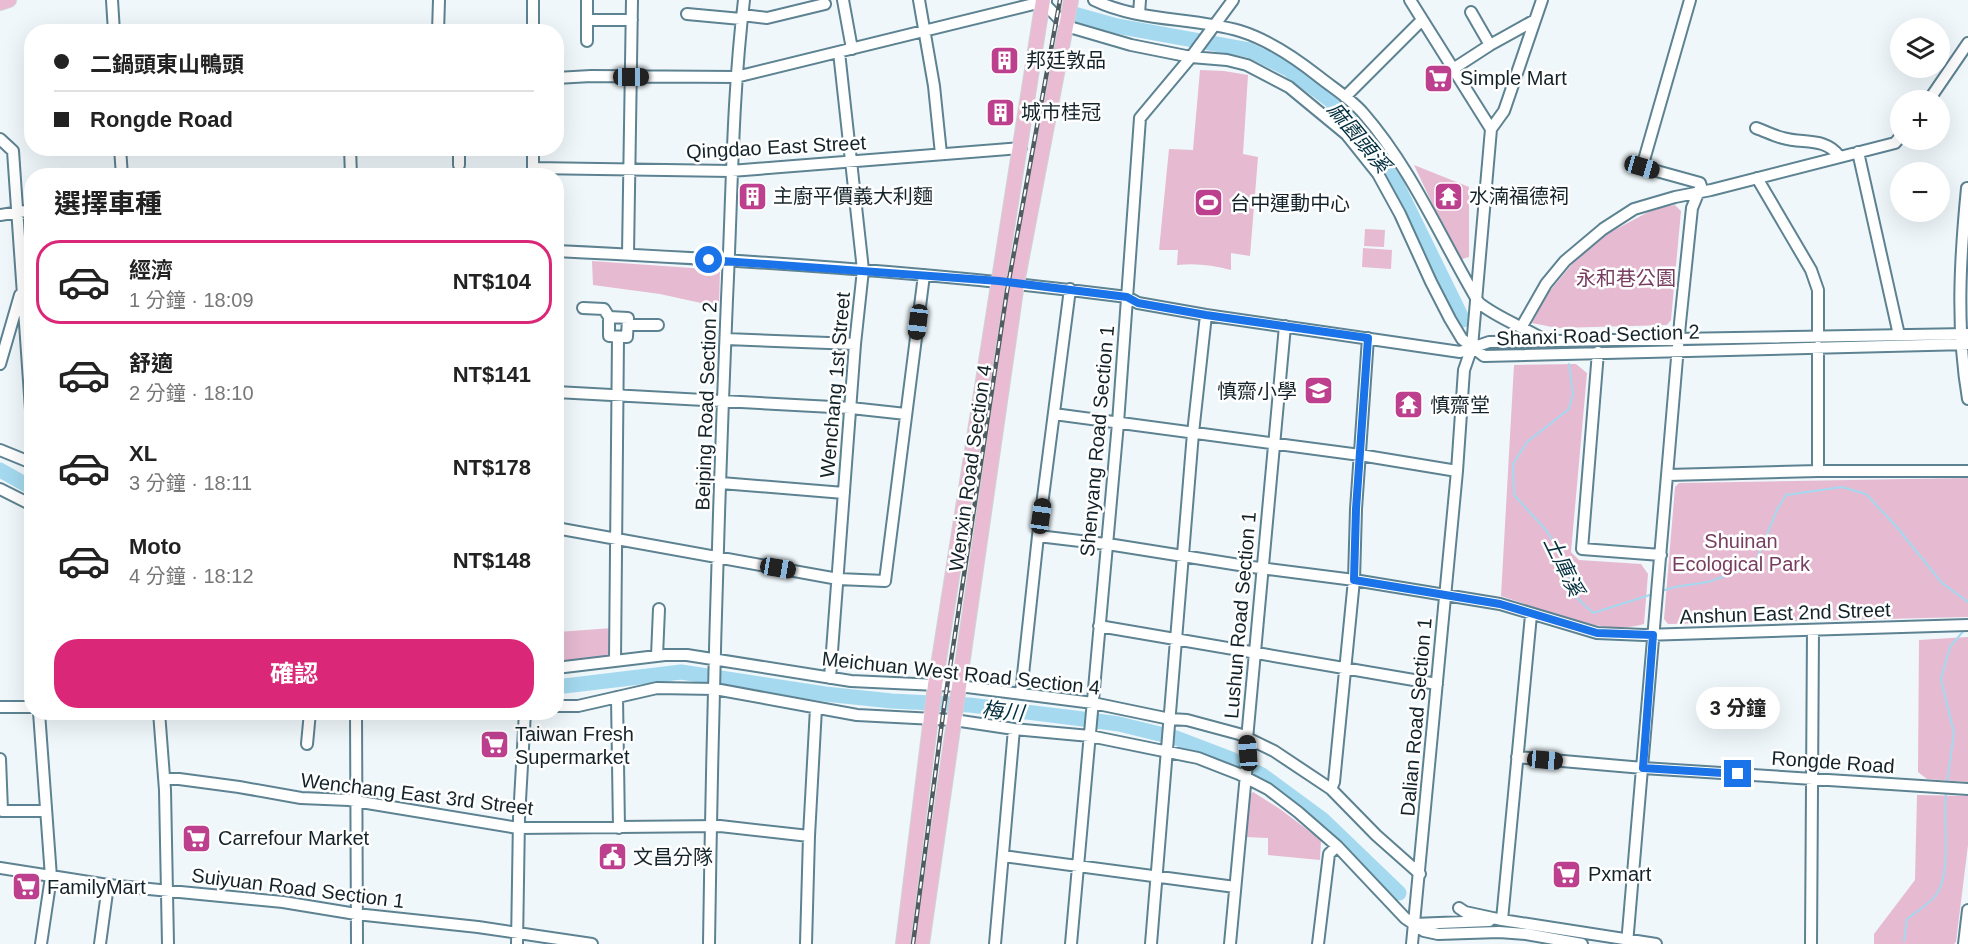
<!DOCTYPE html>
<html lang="zh-TW">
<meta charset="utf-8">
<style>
:root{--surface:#fff;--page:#f2f2f2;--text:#222;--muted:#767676;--line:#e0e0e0;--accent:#db2777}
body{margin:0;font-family:Helvetica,"Noto Sans TC",sans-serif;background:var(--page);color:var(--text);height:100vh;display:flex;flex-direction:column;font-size:22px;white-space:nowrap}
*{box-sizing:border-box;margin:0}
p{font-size:20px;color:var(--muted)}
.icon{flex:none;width:33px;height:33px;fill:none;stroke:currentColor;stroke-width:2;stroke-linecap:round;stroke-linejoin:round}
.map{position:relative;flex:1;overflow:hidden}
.sheet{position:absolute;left:24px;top:168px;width:540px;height:552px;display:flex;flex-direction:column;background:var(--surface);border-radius:24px;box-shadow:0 6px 24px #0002}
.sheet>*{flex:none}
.hud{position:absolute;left:24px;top:24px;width:540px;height:132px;border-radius:24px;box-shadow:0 6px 24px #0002;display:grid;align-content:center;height:132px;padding:0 30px;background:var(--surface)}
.tools{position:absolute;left:1890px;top:18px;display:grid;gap:12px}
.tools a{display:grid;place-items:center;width:60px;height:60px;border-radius:50%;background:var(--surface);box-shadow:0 6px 24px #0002;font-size:30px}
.end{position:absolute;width:27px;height:27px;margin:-14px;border:8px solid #1a73e8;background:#fff;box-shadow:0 0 0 3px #fff}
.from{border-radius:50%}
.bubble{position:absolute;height:42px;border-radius:21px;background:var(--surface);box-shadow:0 6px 24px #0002;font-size:20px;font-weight:700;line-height:42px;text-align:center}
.car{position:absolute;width:18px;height:36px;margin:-18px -9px;border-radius:8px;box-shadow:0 0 4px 2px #0007;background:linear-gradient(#222 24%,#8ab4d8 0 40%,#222 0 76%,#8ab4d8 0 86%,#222 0)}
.hud b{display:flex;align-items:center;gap:21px;height:57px;font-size:22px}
.hud b+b{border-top:2px solid var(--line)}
.hud i{width:15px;height:15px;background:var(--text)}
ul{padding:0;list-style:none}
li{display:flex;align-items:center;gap:18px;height:84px;margin:0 12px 9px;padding:0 18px;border:3px solid transparent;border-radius:24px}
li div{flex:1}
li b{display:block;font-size:22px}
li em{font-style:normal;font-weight:700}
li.active{border-color:var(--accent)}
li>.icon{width:54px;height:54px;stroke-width:1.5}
h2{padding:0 30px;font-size:27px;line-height:72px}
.button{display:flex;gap:12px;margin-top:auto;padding:12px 30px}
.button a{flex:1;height:69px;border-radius:24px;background:var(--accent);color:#fff;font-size:24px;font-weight:700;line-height:69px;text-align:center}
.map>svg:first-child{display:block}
.green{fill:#e6bad1}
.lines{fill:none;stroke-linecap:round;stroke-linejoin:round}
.stream{stroke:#a4d9ef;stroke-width:2}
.river{stroke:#a4d9ef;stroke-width:15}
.minor-casing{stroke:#5d8291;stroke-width:14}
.major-casing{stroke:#d0d3d4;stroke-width:16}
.minor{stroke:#fff;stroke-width:10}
.major{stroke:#e9bcd4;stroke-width:14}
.rail-casing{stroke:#4f5c62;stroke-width:4.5}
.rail{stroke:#fff;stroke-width:2;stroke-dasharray:7;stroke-linecap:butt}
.route{stroke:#1a73e8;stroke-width:8}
.labels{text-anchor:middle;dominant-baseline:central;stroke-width:5;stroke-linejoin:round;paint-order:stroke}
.poi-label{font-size:20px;fill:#14232a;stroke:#fff;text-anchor:start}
.street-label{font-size:20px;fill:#14232a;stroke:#fff}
.park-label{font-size:20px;fill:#783d5f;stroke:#fff}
.water-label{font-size:21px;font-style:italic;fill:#002e3e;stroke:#fff}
</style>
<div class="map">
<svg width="1968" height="944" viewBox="0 0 1968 944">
<rect width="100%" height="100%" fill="#eff7fa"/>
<path class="green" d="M1200,70l24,1 24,4 -5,79 15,3 -8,99 -19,-3v17c-19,-5 -35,-7 -54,-5l1,-15h-19l10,-101 24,1z
M1414,165l55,22v70l-10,3z
M1675,205l6,6 -10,109 -4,5 -110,3 -25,-5 16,-30 42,-50 64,-34z
M1365,229l20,1 -1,17 -20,-1z
M1363,248l29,2 -1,19 -29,-2z
M592,261l128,9 -1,37 -59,-13 -67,-9z
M1576,364l11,9 -16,179 8,8 62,4 7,10 -4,50c-42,13 -102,-15 -143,-28l13,-231z
M1968,478v139l-300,7 -4,-5 11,-132 4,-4z
M613,628v30l-56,6v-32z
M1968,637v145l-41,-3 -9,-7 1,-132z
M1253,792l27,17 41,31 -1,20 -52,-5v-17l-23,-1 3,-41z
M1917,795l51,1v49l-12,97 -2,2h-80v-10l41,-54z"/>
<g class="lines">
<path class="stream" d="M1569,364l4,30 -4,15 -42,33 -14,22 1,31 32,35 11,17 19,50 17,16 60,-19
M1661,591l14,-4 33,-5 46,-16 23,-56 9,-15 56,-8 24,7 29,31 47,58 26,19
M1947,783l7,-50 -13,-54 9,-32 15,-18
M1904,941l3,-22c9,-7 22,-15 29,-24 16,-20 7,-77 10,-103"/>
<path class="river" d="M1074,14l43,12 132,24 39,19 42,31 34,36 33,49 66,135
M0,470l32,18
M556,687l125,-15 144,22 67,7 78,4 105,13 44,6 57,14 55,21 31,16 60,44 77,74"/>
<defs>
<path id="minor" d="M112,0l2,32
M843,0l9,49
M919,0l15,86 7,68
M1041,0l25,26 65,19 60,12 36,3 20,5 42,22 57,47 32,40 22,40 31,68 19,37 12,20 22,17 484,-12
M1094,0c45,22 98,17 146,31 29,9 54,26 78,45 15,12 33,23 45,37 49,56 78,126 116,190 20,16 45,24 67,38
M1410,0l81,129 -19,218 -8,23 -7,101 -45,473
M1471,12l19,33
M687,14l54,5
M1139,14l1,-14
M742,15l25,3 58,-14
M587,20h45
M438,32l1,-32
M533,32v-32
M587,41v-41
M1453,69l37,-24 45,-25
M556,78l35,-2 145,1 310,-76
M1345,97l76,-76
M1929,100l39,-57
M1756,128c9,3 18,8 27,10 20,6 42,-1 56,18
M1491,129l13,-18 38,-111
M0,139l13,12 19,273
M120,148l2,28
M350,148l1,28
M459,148v17
M1858,152l41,183
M533,168l198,3 290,-23
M533,176v-28
M1757,178l54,92 7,20v46
M1967,188c-7,71 -11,140 1,211
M0,215l32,-5
M556,251c188,9 376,21 563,45l8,1 11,6 68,12 254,37 29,-10 479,-8
M628,254l4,-254
M583,308l21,1 5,8 19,1 -1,19 -18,-1v-19
M628,325h30
M1522,326l24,-42 19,-23 38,-32 31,-20 41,-12 36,-7 184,-47 5,-6
M726,339l129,5
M1598,352l-16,197 79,6
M0,364l20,-69
M556,392l295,16 55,6
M1054,414l306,41 97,16
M0,450l32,13
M1818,471v-124
M1668,475l150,-4h150
M721,483l123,10
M0,489l32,16
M556,528l282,51 47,2 39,-306
M1038,536l76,9 138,22 102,13 146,24 97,29 47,2 324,-10
M1099,626l338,58
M657,656l2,-47
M615,661l3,-324
M556,668l109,-13h22l164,26 108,5 134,17 77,16 17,1 52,14 35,17 57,38 45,46 44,39
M830,678l25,-334 8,-74 -24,-218
M1021,693l17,-157 32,-247
M617,697l2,131
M556,706h22l79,-18 58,1 142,26 97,5 60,9 76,7 108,22 41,16 29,15 30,23 39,34 68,72 19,13 14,3 61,-2 27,2 56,10
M0,707h32
M39,712l12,165 -10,67
M159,712l6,78 3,154
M356,712l1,232
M307,744l3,-32
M1517,757l126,11 325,21
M0,759l2,52h44
M165,779h14l60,8 62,11 48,2 169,28 202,-2 89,10
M1331,789l3,-7 20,-202 2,-71 12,-171
M1003,856l232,31
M0,868l108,17 175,17 73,12 122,13 114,17
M1459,908l6,4 37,8 154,24
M1502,920l29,-305
M1414,924l75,-3
M100,944l8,-59
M517,944l2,-126 6,-106
M709,944c3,-215 9,-430 18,-645 5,-100 5,-200 17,-299
M806,944l3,-108 7,-128
M995,944l19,-215
M1071,944l47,-521 22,-305 51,-61 42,-57
M1151,944l42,-511 13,-118
M1230,944l18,-191 -1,-14 38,-413
M1318,944l11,-90 8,-8
M1627,944l53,-621 12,-115 9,-22 -1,-3 -58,-16 48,-167
M1811,944l2,-314
M1964,944l4,-34"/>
<path id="major" d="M0,3l9,-3
M903,944l32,-259 108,-685
M922,944l95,-661 54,-283"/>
</defs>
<use href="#minor" class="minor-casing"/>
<use href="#major" class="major-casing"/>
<use href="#minor" class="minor"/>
<use href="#major" class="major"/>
<defs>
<path id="rail" d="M913,944l31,-237 63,-416 53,-291"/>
</defs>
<use href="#rail" class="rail-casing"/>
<use href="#rail" class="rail"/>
</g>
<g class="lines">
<path class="route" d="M709,260l290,21 128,16 11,6 68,12 162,23 -12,171 -2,71 146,24 97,29 56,2 -10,133 95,6"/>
</g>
<defs>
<symbol id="building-square" viewBox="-11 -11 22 22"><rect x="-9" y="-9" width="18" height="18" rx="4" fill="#bd408e" stroke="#fff"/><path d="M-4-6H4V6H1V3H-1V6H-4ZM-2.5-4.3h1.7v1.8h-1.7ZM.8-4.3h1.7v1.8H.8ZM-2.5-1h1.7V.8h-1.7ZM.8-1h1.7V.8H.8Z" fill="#fff"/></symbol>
<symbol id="supermarket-square" viewBox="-11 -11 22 22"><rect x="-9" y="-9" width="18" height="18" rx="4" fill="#bd408e" stroke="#fff"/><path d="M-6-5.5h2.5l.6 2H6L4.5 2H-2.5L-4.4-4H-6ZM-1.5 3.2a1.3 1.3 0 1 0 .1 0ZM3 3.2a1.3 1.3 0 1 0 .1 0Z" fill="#fff"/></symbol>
<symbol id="temple-square" viewBox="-11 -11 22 22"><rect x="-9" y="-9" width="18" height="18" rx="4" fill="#bd408e" stroke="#fff"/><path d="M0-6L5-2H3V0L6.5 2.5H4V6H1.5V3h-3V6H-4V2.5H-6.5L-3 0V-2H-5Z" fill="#fff"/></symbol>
<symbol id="stadium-square" viewBox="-11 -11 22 22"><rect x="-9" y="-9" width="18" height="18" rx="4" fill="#bd408e" stroke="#fff"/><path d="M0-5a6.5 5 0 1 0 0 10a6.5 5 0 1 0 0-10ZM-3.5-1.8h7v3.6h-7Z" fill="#fff"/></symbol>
<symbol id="school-square" viewBox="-11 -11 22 22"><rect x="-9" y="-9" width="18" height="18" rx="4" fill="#bd408e" stroke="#fff"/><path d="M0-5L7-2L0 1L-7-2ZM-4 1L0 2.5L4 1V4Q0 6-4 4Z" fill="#fff"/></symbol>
<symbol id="civic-square" viewBox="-11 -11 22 22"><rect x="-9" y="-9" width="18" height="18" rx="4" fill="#bd408e" stroke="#fff"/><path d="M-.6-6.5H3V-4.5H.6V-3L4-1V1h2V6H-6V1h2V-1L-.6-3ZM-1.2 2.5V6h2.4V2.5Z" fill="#fff"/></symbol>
</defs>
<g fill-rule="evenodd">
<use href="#building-square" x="988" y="44" width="33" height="33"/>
<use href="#supermarket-square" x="1422" y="62" width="33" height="33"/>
<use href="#building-square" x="984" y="96" width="33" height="33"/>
<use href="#building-square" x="736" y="180" width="33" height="33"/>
<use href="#temple-square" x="1432" y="180" width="33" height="33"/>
<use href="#stadium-square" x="1192" y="186" width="33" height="33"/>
<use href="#school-square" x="1302" y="374" width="33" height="33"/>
<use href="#temple-square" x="1392" y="388" width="33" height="33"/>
<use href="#supermarket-square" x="478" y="728" width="33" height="33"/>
<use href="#supermarket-square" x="180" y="822" width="33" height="33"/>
<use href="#civic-square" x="596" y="840" width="33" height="33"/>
<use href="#supermarket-square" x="1550" y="858" width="33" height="33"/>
<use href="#supermarket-square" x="10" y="870" width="33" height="33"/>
</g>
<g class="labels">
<g class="poi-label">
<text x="1026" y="60">邦廷敦品</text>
<text x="1460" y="78">Simple Mart</text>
<text x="1021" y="112">城市桂冠</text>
<text x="773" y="196">主廚平價義大利麵</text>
<text x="1469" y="196">水湳福德祠</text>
<text x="1230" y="203">台中運動中心</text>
<text x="1297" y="391" text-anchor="end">慎齋小學</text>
<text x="1430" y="405">慎齋堂</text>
<text x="515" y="734">Taiwan Fresh<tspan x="515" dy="23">Supermarket</tspan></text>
<text x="218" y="838">Carrefour Market</text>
<text x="633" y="857">文昌分隊</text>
<text x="1588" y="874">Pxmart</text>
<text x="47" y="887">FamilyMart</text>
</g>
<g class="street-label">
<text transform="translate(776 147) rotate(-3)">Qingdao East Street</text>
<text transform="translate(1598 335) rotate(-2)">Shanxi Road Section 2</text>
<text transform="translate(835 385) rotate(-85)">Wenchang 1st Street</text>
<text transform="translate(706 406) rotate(-88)">Beiping Road Section 2</text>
<text transform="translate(1097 441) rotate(-85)">Shenyang Road Section 1</text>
<text transform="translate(970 468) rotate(-82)">Wenxin Road Section 4</text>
<text transform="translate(1785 613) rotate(-2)">Anshun East 2nd Street</text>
<text transform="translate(1240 615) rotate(-85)">Lushun Road Section 1</text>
<text transform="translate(961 673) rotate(6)">Meichuan West Road Section 4</text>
<text transform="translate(1416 717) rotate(-85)">Dalian Road Section 1</text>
<text transform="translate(1833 762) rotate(4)">Rongde Road</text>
<text transform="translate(417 794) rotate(7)">Wenchang East 3rd Street</text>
<text transform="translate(298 888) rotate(7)">Suiyuan Road Section 1</text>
</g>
<g class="park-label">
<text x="1626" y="278">永和巷公園</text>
<text x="1741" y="541">Shuinan<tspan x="1741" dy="23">Ecological Park</tspan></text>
</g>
<g class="water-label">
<text transform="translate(1359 137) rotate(50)">麻園頭溪</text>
<text transform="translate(1564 566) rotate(64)">土庫溪</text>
<text transform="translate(1003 711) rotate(6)">梅川</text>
</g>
</g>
</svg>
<div class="tools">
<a><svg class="icon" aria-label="layers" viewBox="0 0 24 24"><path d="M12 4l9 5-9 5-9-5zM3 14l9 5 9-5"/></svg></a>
<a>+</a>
<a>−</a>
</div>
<i class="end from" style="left:709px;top:260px"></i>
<i class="end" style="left:1738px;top:774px"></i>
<div class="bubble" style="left:1696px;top:687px;width:84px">3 分鐘</div>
<i class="car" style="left:631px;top:77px;rotate:90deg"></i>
<i class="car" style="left:1642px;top:167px;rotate:106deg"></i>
<i class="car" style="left:918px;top:322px;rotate:187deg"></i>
<i class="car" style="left:1041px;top:516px;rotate:8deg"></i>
<i class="car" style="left:778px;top:568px;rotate:100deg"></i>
<i class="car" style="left:1248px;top:753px;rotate:356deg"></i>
<i class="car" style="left:1545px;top:760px;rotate:95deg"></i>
<div class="hud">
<b><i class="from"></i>二鍋頭東山鴨頭</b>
<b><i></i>Rongde Road</b>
</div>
<section class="sheet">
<h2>選擇車種</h2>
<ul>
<li class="active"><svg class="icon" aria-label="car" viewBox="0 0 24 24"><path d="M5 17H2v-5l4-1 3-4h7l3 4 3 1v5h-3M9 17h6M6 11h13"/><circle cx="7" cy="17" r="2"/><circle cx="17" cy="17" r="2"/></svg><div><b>經濟</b><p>1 分鐘 · 18:09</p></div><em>NT$104</em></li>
<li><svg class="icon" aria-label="car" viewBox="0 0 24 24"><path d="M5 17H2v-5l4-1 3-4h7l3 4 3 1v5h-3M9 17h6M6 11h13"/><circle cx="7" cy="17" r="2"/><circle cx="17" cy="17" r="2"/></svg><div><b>舒適</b><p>2 分鐘 · 18:10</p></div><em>NT$141</em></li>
<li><svg class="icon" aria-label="car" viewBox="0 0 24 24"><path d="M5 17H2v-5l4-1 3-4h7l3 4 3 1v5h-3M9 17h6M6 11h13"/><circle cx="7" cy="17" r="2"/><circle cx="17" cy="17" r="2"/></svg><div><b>XL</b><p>3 分鐘 · 18:11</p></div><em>NT$178</em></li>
<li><svg class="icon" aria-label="car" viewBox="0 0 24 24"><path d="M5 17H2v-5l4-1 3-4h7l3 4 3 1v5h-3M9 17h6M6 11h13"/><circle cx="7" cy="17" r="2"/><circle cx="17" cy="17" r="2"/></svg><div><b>Moto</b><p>4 分鐘 · 18:12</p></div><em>NT$148</em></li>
</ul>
<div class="button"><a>確認</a></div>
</section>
</div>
